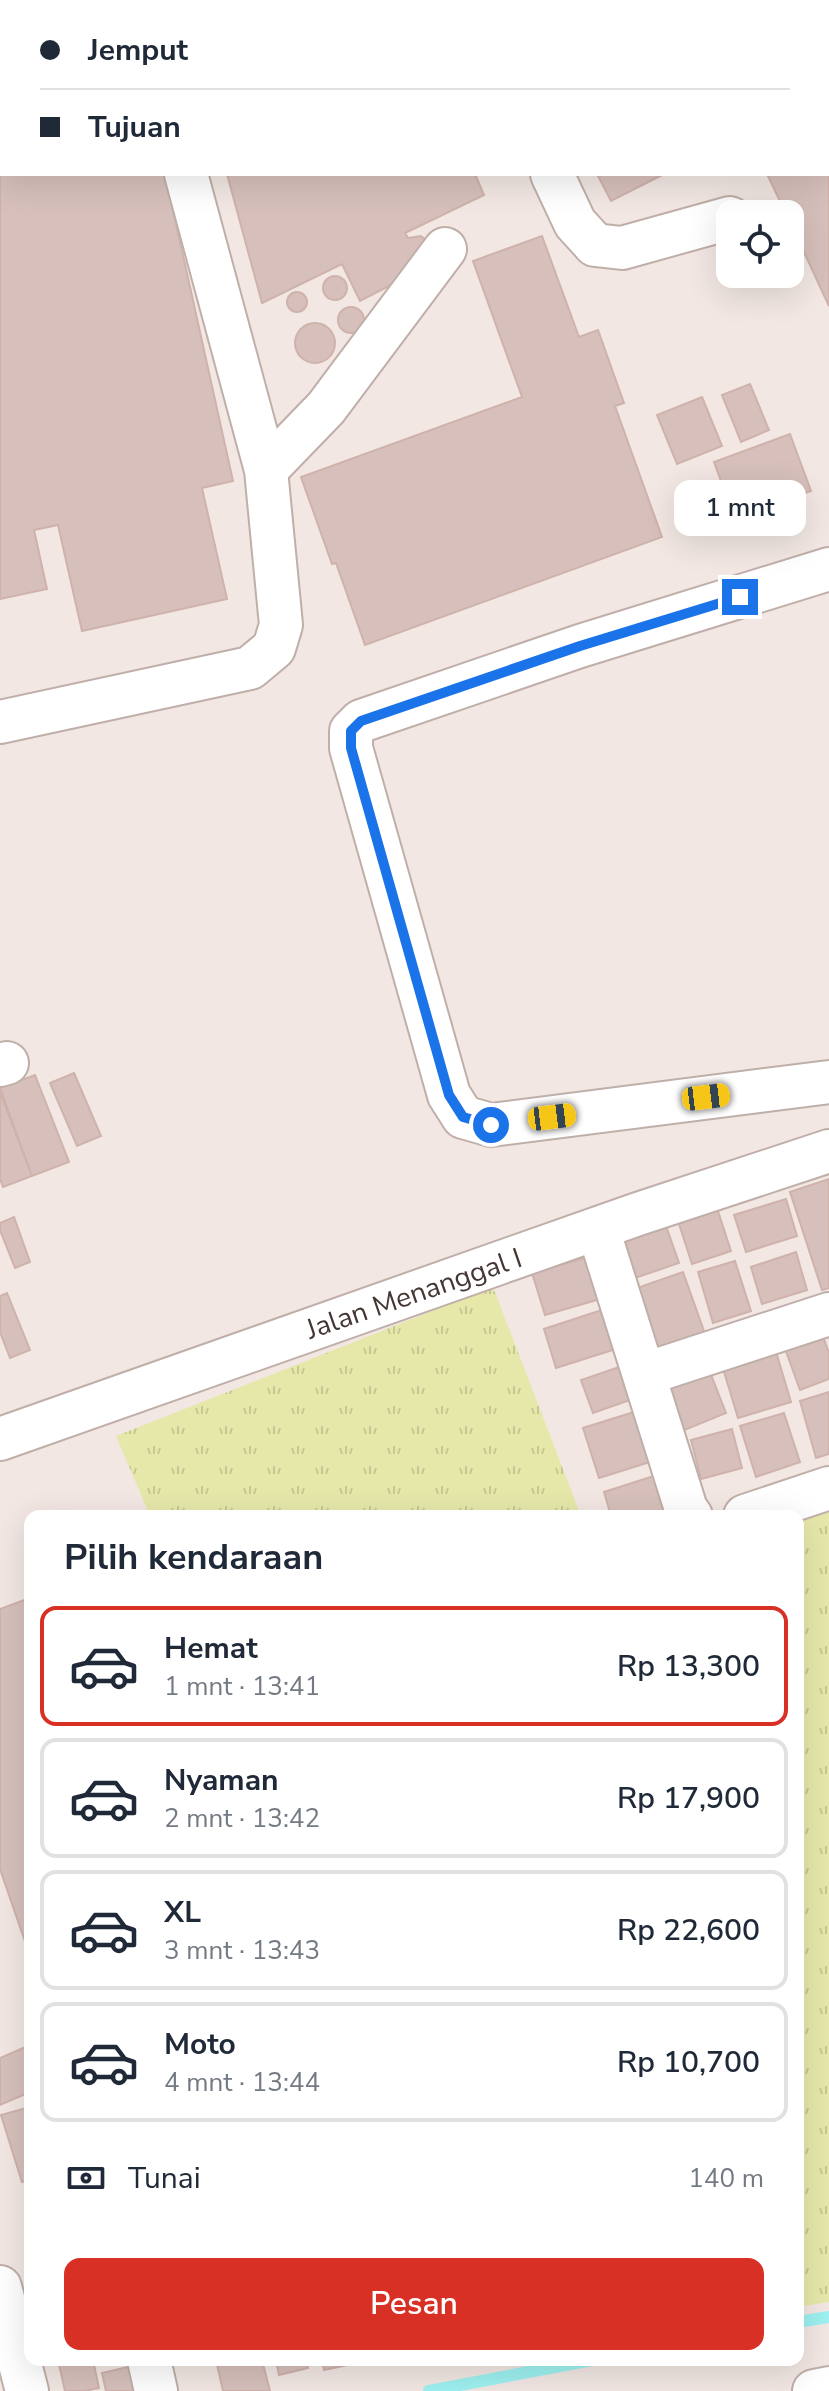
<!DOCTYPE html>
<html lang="id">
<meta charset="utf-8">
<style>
:root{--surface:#fff;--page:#f6f6f7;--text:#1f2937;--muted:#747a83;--line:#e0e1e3;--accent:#d93025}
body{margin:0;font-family:"Nunito Sans",sans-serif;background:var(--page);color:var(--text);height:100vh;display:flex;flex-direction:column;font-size:30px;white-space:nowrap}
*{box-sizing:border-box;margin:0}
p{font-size:26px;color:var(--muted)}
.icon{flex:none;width:44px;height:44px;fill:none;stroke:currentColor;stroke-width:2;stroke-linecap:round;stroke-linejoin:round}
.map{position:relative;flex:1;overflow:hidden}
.sheet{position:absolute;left:24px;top:1510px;width:780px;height:856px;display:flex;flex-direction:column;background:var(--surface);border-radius:16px;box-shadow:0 8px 32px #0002}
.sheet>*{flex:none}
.top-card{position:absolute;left:0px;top:0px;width:830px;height:176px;box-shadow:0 8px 32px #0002;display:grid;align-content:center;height:176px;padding:0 40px;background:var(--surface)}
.tools{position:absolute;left:716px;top:200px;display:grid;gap:16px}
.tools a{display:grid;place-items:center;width:88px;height:88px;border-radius:16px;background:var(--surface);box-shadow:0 8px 32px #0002;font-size:40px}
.end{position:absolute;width:36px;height:36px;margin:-18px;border:10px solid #1a73e8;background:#fff;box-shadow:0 0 0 4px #fff}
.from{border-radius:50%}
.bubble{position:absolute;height:56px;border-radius:16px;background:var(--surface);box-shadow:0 8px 32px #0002;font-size:26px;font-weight:600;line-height:56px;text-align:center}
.car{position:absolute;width:24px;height:48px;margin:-24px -12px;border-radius:10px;box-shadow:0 0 6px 2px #0007;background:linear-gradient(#f5c518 24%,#345 0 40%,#f5c518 0 76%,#345 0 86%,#f5c518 0)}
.top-card b{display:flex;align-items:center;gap:28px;height:76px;font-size:30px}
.top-card b+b{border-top:2px solid var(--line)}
.top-card i{width:20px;height:20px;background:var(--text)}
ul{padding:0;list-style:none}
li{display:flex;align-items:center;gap:24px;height:120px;margin:0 16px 12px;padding:0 24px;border:4px solid var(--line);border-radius:16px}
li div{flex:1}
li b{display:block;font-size:30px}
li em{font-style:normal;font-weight:600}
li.on{border-color:var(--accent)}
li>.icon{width:72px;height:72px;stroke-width:1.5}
h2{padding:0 40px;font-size:36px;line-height:96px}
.pay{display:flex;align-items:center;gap:20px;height:88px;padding:0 40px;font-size:30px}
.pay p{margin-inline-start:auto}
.button{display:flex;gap:16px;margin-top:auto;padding:16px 40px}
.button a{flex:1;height:92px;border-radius:16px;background:var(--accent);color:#fff;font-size:32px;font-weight:600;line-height:92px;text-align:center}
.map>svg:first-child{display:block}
.grass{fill:url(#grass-tufts)}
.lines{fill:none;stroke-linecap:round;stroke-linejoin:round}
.stream{stroke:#9df1f0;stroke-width:12}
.building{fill:#d7c0bb;stroke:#cfb2ab;stroke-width:2}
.minor-casing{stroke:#c0afa9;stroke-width:46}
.minor{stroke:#fff;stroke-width:42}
.route{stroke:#1a73e8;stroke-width:10}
.labels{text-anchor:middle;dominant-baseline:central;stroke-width:6;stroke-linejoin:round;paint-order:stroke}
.street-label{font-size:28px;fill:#443633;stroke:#fff}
</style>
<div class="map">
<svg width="829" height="2391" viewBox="0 0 829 2391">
<defs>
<pattern id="grass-tufts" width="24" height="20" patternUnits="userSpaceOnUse" patternTransform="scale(2)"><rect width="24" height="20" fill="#e6e8aa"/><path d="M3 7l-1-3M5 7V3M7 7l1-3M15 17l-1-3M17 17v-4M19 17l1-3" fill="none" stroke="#c6c893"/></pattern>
</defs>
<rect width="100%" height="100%" fill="#f2e7e3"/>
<path class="grass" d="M493,1287l88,229h-431l-34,-80z
M829,1481v821l-31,5v-791h-76z"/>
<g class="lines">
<path class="stream" d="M798,2322l31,-5
M429,2391l163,-31"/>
</g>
<path class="building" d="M170,0h148l-4,2h-143z
M0,97h2v77h163l68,307 -31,7 25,111 -145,32 -24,-106 -24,5 13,59 -47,10z
M829,120v186l-39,-84v-8h-4l-19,-40h61z
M227,174h248l9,21 -79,38 3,5 13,-2 7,6 -4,26 -64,33 -18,-37 -80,39z
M597,174h67l-53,27z
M542,236l37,101 19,-7 26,73 -9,3 47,131 -297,108 -29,-82 -4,1 -31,-87 221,-80 -49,-136z
M323 288a12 12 0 1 1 24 0a12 12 0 1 1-24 0Z
M287 302a10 10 0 1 1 20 0a10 10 0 1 1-20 0Z
M338 320a13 13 0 1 1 26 0a13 13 0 1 1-26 0Z
M295 343a20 20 0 1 1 40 0a20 20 0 1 1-40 0Z
M750,384l19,46 -28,12 -19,-47z
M702,397l20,49 -45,18 -20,-49z
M790,434l21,57 -76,28 -21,-57z
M74,1073l27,63 -24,10 -27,-63z
M35,1075l34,87 -37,14 -32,-88z
M0,1092l32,84 -29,11 -3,-8z
M829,1179v109l-7,2 -32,-98z
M786,1199l11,37 -51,16 -12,-37z
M717,1208l14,43 -39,13 -14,-43z
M14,1217l16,45 -15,6 -15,-38v-7z
M665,1223l14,40 -53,18 -13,-40z
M796,1252l11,38 -45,14 -11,-37z
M595,1255l12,42 -62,18 -13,-42z
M735,1261l16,50 -38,12 -15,-51z
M683,1272l22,62 -50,18 -21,-63z
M7,1293l23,57 -20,8 -10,-26v-36z
M608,1308l14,39 -66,21 -12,-39z
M817,1320l12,33v26l-29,11 -21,-58z
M771,1335l20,67 -53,16 -20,-66z
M706,1362l20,51 -44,18 -20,-52z
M625,1365l11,33 -43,15 -12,-33z
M829,1392v62l-13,4 -16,-57z
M637,1411l16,50 -54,17 -16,-50z
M784,1413l16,49 -44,15 -16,-51z
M732,1429l10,39 -41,11 -10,-39z
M660,1474l13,42h-62l-7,-24z
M30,1598v358l-30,-87v-260z
M30,2045v47l-30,13v-47z
M30,2107v73l-8,2 -21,-67z
M58,2360h35l6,28 -15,3h-19z
M216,2360h46l8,31h-47z
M276,2360h30l2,8 -29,7z
M322,2360h44v1l-42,9z
M141,2364l6,27h-41l-4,-18z"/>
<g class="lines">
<defs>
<path id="minor" d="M138,0l1,2
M815,0l1,2
M480,2l3,-2
M552,174l23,49 20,22 27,3 108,-30
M266,470l60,-62 119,-159
M829,569l-249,77 -219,75 -10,10v17l98,347 14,22 28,8 338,-43
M0,722l250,-54 24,-20 7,-23 -15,-155 -80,-296
M0,1065l7,-2
M598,1229l88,280 5,7
M645,1374l184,-60
M0,1439l638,-225 191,-63
M745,1516l84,-28
M0,2287l27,104
M149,2360l7,31
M814,2391l15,-3"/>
</defs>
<use href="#minor" class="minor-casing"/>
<use href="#minor" class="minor"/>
</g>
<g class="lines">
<path class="route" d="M491,1125l-28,-8 -14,-22 -98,-347v-17l10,-10 219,-75 160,-49"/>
</g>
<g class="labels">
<g class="street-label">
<text transform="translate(414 1294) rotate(-19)">Jalan Menanggal I</text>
</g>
</g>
</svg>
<div class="tools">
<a><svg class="icon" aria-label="locate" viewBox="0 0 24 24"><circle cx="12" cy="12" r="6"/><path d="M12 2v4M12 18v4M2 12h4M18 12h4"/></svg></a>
</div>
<i class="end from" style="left:491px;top:1125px"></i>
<i class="end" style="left:740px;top:597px"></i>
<div class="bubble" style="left:674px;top:480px;width:132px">1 mnt</div>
<i class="car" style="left:706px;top:1097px;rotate:83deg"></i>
<i class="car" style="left:552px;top:1117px;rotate:83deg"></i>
<div class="top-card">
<b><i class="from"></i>Jemput</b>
<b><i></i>Tujuan</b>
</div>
<section class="sheet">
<h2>Pilih kendaraan</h2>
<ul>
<li class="on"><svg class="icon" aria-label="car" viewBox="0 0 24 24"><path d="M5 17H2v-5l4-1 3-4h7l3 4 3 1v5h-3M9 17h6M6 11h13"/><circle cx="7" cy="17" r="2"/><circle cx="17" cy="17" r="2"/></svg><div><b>Hemat</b><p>1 mnt · 13:41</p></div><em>Rp 13,300</em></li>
<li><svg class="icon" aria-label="car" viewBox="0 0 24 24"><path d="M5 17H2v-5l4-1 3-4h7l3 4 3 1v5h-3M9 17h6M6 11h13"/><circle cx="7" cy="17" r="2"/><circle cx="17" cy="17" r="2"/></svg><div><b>Nyaman</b><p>2 mnt · 13:42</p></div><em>Rp 17,900</em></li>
<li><svg class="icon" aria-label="car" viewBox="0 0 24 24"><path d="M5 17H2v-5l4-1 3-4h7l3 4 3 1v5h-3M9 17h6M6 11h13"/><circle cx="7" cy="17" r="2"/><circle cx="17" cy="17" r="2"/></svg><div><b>XL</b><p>3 mnt · 13:43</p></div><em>Rp 22,600</em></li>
<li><svg class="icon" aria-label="car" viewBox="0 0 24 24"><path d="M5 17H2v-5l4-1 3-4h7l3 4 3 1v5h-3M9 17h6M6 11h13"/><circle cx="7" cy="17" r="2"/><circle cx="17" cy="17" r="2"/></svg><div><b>Moto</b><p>4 mnt · 13:44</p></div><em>Rp 10,700</em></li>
</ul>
<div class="pay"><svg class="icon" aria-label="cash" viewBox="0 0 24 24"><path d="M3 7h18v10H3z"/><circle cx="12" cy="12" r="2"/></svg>Tunai<p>140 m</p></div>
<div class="button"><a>Pesan</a></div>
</section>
</div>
